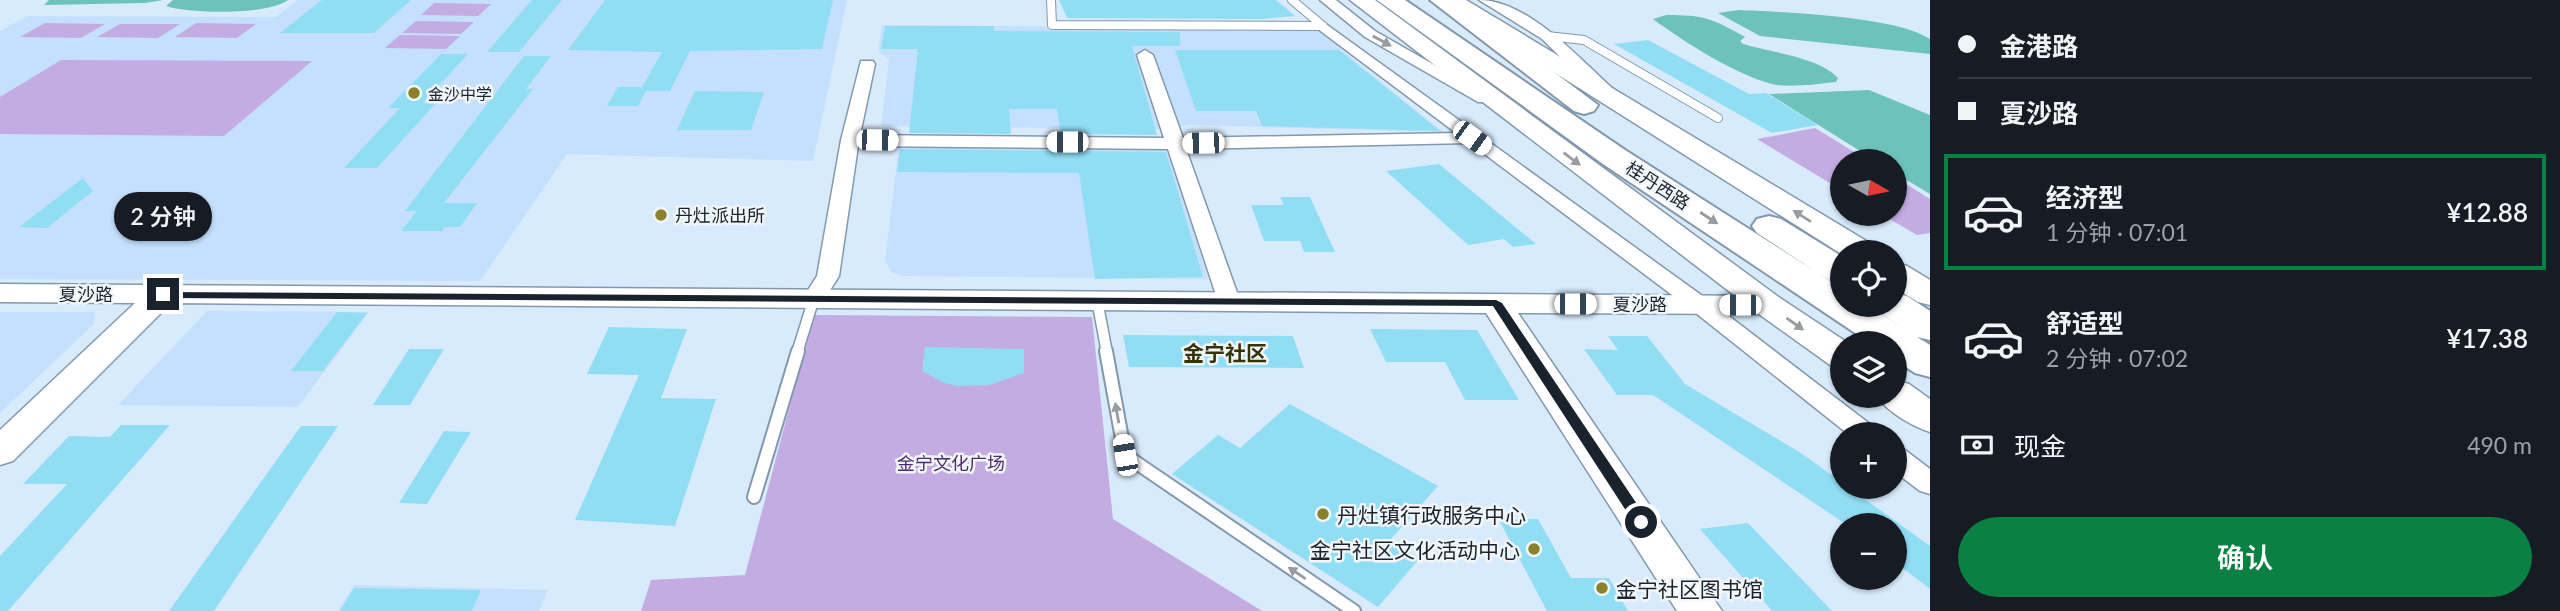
<!DOCTYPE html>
<html lang="zh">
<meta charset="utf-8">
<style>
:root{--surface:#171b24;--page:#242831;--text:#f1f3f6;--muted:#9ea1a6;--line:#363941;--accent:#0b8043}
body{margin:0;font-family:Lato,"Noto Sans SC",sans-serif;background:var(--page);color:var(--text);height:100vh;display:flex;flex-direction:column;font-size:26px;white-space:nowrap}
*{box-sizing:border-box;margin:0}
p{font-size:23px;color:var(--muted)}
.icon{flex:none;width:38px;height:38px;fill:none;stroke:currentColor;stroke-width:2;stroke-linecap:round;stroke-linejoin:round}
.map{position:relative;flex:1;overflow:hidden}
.side{display:flex;flex-direction:column;background:var(--surface);width:630px}
.side>*{flex:none}
.top-card{display:grid;align-content:center;height:154px;padding:0 28px;background:var(--surface)}
.needle{width:46px;rotate:99deg}
.tools{position:absolute;left:1830px;top:149px;display:grid;gap:14px}
.tools a{display:grid;place-items:center;width:77px;height:77px;border-radius:50%;background:var(--surface);box-shadow:0 2px 5px #0004;font-size:35px}
.end{position:absolute;width:32px;height:32px;margin:-16px;border:9px solid #1a232b;background:#fff;box-shadow:0 0 0 4px #fff}
.from{border-radius:50%}
.bubble{position:absolute;height:49px;border-radius:24px;background:var(--surface);box-shadow:0 2px 5px #0004;font-size:23px;font-weight:600;line-height:49px;text-align:center}
.car{position:absolute;width:21px;height:42px;margin:-21px -10px;border-radius:9px;box-shadow:0 0 5px 2px #0007;background:linear-gradient(#fff 24%,#345 0 40%,#fff 0 76%,#345 0 86%,#fff 0)}
.top-card b{display:flex;align-items:center;gap:24px;height:66px;font-size:26px}
.top-card b+b{border-top:2px solid var(--line)}
.top-card i{width:18px;height:18px;background:var(--text)}
ul{padding:0;list-style:none}
li{display:flex;align-items:center;gap:21px;height:116px;margin:0 14px 10px;padding:0 14px;border:4px solid transparent;border-radius:0px}
li div{flex:1}
li b{display:block;font-size:26px}
li em{font-style:normal;font-weight:600}
li.current{border-color:var(--accent)}
li>.icon{width:63px;height:63px;stroke-width:1.5}
.pay{display:flex;align-items:center;gap:18px;height:77px;padding:0 28px;font-size:26px}
.pay p{margin-inline-start:auto}
.cta{display:flex;gap:14px;margin-top:auto;padding:14px 28px}
.cta a{flex:1;height:80px;border-radius:42px;background:var(--accent);color:#fff;font-size:28px;font-weight:600;line-height:80px;text-align:center}
main{display:flex;flex:1;min-height:0}
.map>svg:first-child{display:block}
.built{fill:#c4e0fc}
.green{fill:#c3ace2}
.water{fill:#6ec2bc}
.building{fill:#91def4}
.lines{fill:none;stroke-linecap:round;stroke-linejoin:round}
.lane-far2-casing{stroke:#8398ac;stroke-width:10}
.lane-far1-casing{stroke:#8398ac;stroke-width:13}
.lane-casing{stroke:#8398ac;stroke-width:16}
.street-casing{stroke:#8398ac;stroke-width:3}
.secondary-casing{stroke:#8398ac;stroke-width:3}
.primary-casing{stroke:#8398ac;stroke-width:3}
.highway-casing{stroke:#8398ac;stroke-width:4}
.lane-far2{stroke:#fff;stroke-width:8}
.lane-far1{stroke:#fff;stroke-width:10}
.lane{stroke:#fff;stroke-width:12}
.street{fill:#fff;fill-rule:evenodd}
.secondary{fill:#fff;fill-rule:evenodd}
.primary{fill:#fff;fill-rule:evenodd}
.highway{fill:#fff;fill-rule:evenodd}
.oneway{fill:#989ca0}
.route{fill:#1a232b}
.poi-dot{fill:#8a822a;stroke:#f1f6fa;stroke-width:2.5}
.labels{text-anchor:middle;dominant-baseline:central;stroke-width:5;stroke-linejoin:round;paint-order:stroke}
.far-poi-label{font-size:16px;fill:#1a232b;stroke:#f1f6fa;text-anchor:start}
.street-label{font-size:18px;fill:#1a232b;stroke:#f1f6fa}
.poi-label{font-size:18px;fill:#1a232b;stroke:#f1f6fa;text-anchor:start}
.park-label{font-size:18px;fill:#4c2c6e;stroke:#f1f6fa}
.quarter-label{font-size:21px;font-weight:bold;fill:#373308;stroke:#f1f6fa}
.near-poi-label{font-size:21px;fill:#1a232b;stroke:#f1f6fa;text-anchor:start}
</style>
<main>
<div class="map">
<svg width="1930" height="611" viewBox="0 0 1930 611">
<rect width="100%" height="100%" fill="#d8ebfc"/>
<path class="built" d="M298,0h549l-34,161 -246,-7 -87,127 -480,-2v-248l28,-15 248,1z
M882,25l434,4 127,103 -252,-7 -35,4 -275,-3 8,-67 -11,-8z
M899,146h269l40,133 -303,-3 -13,-3 -7,-13z
M207,311l162,1 -71,95 -180,-2z
M0,312h95l-1,12 -94,89z
M354,585l194,5 -9,21h-201z"/>
<path class="green" d="M434,3l57,1 -13,12 -57,-1z
M416,21l58,1 -13,12 -59,-1z
M45,23l60,1 -24,14 -61,-1z
M196,23l60,1 -19,14 -62,-1z
M120,24h60l-22,14 -61,-1z
M400,35l60,1 -14,13 -61,-1z
M61,60l251,1 -88,75 -224,-2v-37z
M1815,128l54,33h-26v30l-86,-52z
M1895,177l35,22v34l-13,2 -36,-21h14z
M814,315l278,2 21,202 149,92h-621l10,-31 94,-5z"/>
<path class="water" d="M49,0h114l-18,3 -101,2z
M173,0h115c-19,15 -99,14 -122,6z
M1739,10c43,2 158,6 191,29v15l-170,-18 -42,-23z
M1666,15c39,0 45,3 79,22l-5,4 3,3c26,8 76,13 95,34l-2,4c-18,2 -41,5 -59,3 -35,-6 -96,-45 -124,-66z
M1869,90l61,25v79l-35,-21v-12h-19l-107,-67z"/>
<path class="building" d="M322,0h89l-37,33h-94z
M532,0h30l-43,52h-32z
M605,0h228l-11,49 -132,2 -20,40h-24l-8,15h-31l11,-19h24l20,-35 -94,-2z
M1059,0h217l19,16 -34,3 -194,-1z
M885,26h109v5l186,1v14h-48l25,89 -96,-1 -4,-25h-48l2,25 -102,-1 9,-84h-37z
M1648,40l101,54 17,-1 52,32 -46,8 -158,-89z
M1175,50h164l101,81 -178,-5 -6,-15h-60z
M441,54h27l-45,49h13l-59,65h-33l56,-60h-12z
M524,56h27l-25,33h7l-89,114h33l-17,24h-15l-3,4h-41l16,-20h-12z
M695,91l69,1 -13,38h-74z
M900,149l266,3 37,125 -108,2 -16,-106 -182,-1z
M1439,164l97,80 -23,3 -9,-8 -36,6 -82,-74z
M83,178l10,13 -46,37 -28,-1z
M1280,197h30l25,55h-31l-4,-11h-36l-13,-36h33z
M337,312l30,1 -44,58h-32z
M609,327l78,2 -26,69 55,1 -41,127 -100,-6 64,-145 -52,-1z
M1370,329l107,1 42,70h-54l-20,-38h-59z
M1123,335l170,1 11,32 -175,-1z
M1608,336h39l38,48 116,69 129,93v43l-35,-27v-37h-48l-194,-130h-36l-33,-46 34,1z
M925,347l99,2v24l-35,12 -31,1 -14,-3 -22,-12z
M409,349h35l-34,56h-37z
M1290,404l148,82 -49,55 30,18 -41,48 -206,-133 46,-39 22,13z
M121,425h49l-162,186h-8v-55l67,-72h-44l46,-48 41,1z
M301,426h37l-124,185h-45z
M444,431l27,1 -44,72 -28,-1z
M1538,519l33,59h38l19,33h-81l-48,-91z
M1748,523l84,88h-60l-72,-82z
M354,588l127,2 -9,21h-132z"/>
<g class="lines">
<defs>
<path id="lane-far2" d="M1051,0l1,25 271,1
M1292,0l31,26
M1547,36l37,4 134,78"/>
<path id="lane-far1" d="M1097,300l10,53
M797,353l17,-55"/>
<path id="lane" d="M1106,351l19,104 229,156
M754,497l44,-146"/>
<path id="street" d="M1320,0h16l39,31 117,67 -2,4h-12l-113,-65z
M1479,0c48,0 99,57 133,88l2,4 -2,4h-12l-58,-57z
M1323,22l385,278 167,128 4,6h-31l-156,-124 -222,-167 -284,6 54,152 -11,7 -11,-7 -50,-152 -310,-3 -19,130 -17,27 -8,2 -11,-7 14,-22 24,-136 20,-79h12l2,3 -15,71 304,3 -27,-83 8,-5 8,5 30,83 273,-5 -138,-104 -2,-3z
M1895,447l10,3 25,19v25l-10,-3 -25,-19z"/>
<path id="secondary" d="M0,284l1768,12 11,2 5,7 -5,7 -11,2 -250,-1 204,298h-45l-191,-298 -1315,-10 -158,158 -13,4v-35l135,-127 -135,-1z"/>
<path id="primary" d="M1350,0h25l405,298 68,45h-5v26l-13,-4 -74,-53z
M1440,0h26l407,245 4,7h-34v3z
M1895,263l12,3 23,14v25l-12,-3 -23,-14z
M1895,380l14,4 21,15v33c-18,-6 -43,-20 -53,-36h18z"/>
<path id="highway" d="M1377,0h28l220,150 218,139v15h23l39,25 -26,-17 -5,-8h21v-11l12,3 23,15v29l-13,-3 13,8v32l-15,-4 -20,-13v-17h-25l-267,-179z
M1430,0h28l140,105 -4,6 -10,3 -10,-3z
M1769,216l12,3 62,38v27l-13,-3 -73,-48 -5,-7 5,-7z"/>
</defs>
<use href="#lane-far2" class="lane-far2-casing"/>
<use href="#lane-far1" class="lane-far1-casing"/>
<use href="#lane" class="lane-casing"/>
<use href="#street" class="street-casing"/>
<use href="#secondary" class="secondary-casing"/>
<use href="#primary" class="primary-casing"/>
<use href="#highway" class="highway-casing"/>
<use href="#lane-far2" class="lane-far2"/>
<use href="#lane-far1" class="lane-far1"/>
<use href="#lane" class="lane"/>
<use href="#street" class="street"/>
<use href="#secondary" class="secondary"/>
<use href="#primary" class="primary"/>
<use href="#highway" class="highway"/>
</g>
<defs><path id="oneway-solid" d="M-6-.8H1V-3.2L6.5 0L1 3.2V.8H-6Z" transform="scale(1.75)"/></defs>
<g class="oneway">
<use href="#oneway-solid" transform="translate(1382 41) rotate(29)"/>
<use href="#oneway-solid" transform="translate(1572 159) rotate(37)"/>
<use href="#oneway-solid" transform="translate(1802 216) rotate(-148)"/>
<use href="#oneway-solid" transform="translate(1709 218) rotate(33)"/>
<use href="#oneway-solid" transform="translate(1795 324) rotate(35)"/>
<use href="#oneway-solid" transform="translate(1117 413) rotate(-100)"/>
<use href="#oneway-solid" transform="translate(1297 573) rotate(-146)"/>
</g>
<path class="route" d="M159,292l1337,8 6,3 147,219 -8,6 -5,-2 -143,-220 -1330,-8 -4,-1z"/>
<g class="poi-dot">
<circle cx="414" cy="93" r="7"/>
<circle cx="661" cy="215" r="7"/>
<circle cx="1323" cy="514" r="7"/>
<circle cx="1534" cy="549" r="7"/>
<circle cx="1602" cy="588" r="7"/>
</g>
<g class="labels">
<g class="far-poi-label">
<text x="428" y="93">金沙中学</text>
</g>
<g class="street-label">
<text transform="translate(1658 185) rotate(33)">桂丹西路</text>
<text x="86" y="294">夏沙路</text>
<text x="1640" y="304">夏沙路</text>
</g>
<g class="poi-label">
<text x="675" y="215">丹灶派出所</text>
</g>
<g class="park-label">
<text x="951" y="463">金宁文化广场</text>
</g>
<g class="quarter-label">
<text x="1225" y="352">金宁社区</text>
</g>
<g class="near-poi-label">
<text x="1337" y="514">丹灶镇行政服务中心</text>
<text x="1520" y="549" text-anchor="end">金宁社区文化活动中心</text>
<text x="1616" y="588">金宁社区图书馆</text>
</g>
</g>
</svg>
<div class="tools">
<a><svg class="needle" viewBox="-14 -14 28 28"><path d="M0-13l5 13h-10z" fill="#e53935"/><path d="M0 13l5-13h-10z" fill="#9ea1a6"/></svg></a>
<a><svg class="icon" aria-label="locate" viewBox="0 0 24 24"><circle cx="12" cy="12" r="6"/><path d="M12 2v4M12 18v4M2 12h4M18 12h4"/></svg></a>
<a><svg class="icon" aria-label="layers" viewBox="0 0 24 24"><path d="M12 4l9 5-9 5-9-5zM3 14l9 5 9-5"/></svg></a>
<a>+</a>
<a>−</a>
</div>
<i class="end from" style="left:1641px;top:522px"></i>
<i class="end" style="left:163px;top:294px"></i>
<div class="bubble" style="left:114px;top:192px;width:98px">2 分钟</div>
<i class="car" style="left:1472px;top:138px;rotate:126deg"></i>
<i class="car" style="left:877px;top:140px;rotate:91deg"></i>
<i class="car" style="left:1067px;top:142px;rotate:270deg"></i>
<i class="car" style="left:1203px;top:143px;rotate:269deg"></i>
<i class="car" style="left:1575px;top:304px;rotate:90deg"></i>
<i class="car" style="left:1740px;top:305px;rotate:270deg"></i>
<i class="car" style="left:1125px;top:455px;rotate:350deg"></i>
</div>
<section class="side">
<div class="top-card">
<b><i class="from"></i>金港路</b>
<b><i></i>夏沙路</b>
</div>
<ul>
<li class="current"><svg class="icon" aria-label="car" viewBox="0 0 24 24"><path d="M5 17H2v-5l4-1 3-4h7l3 4 3 1v5h-3M9 17h6M6 11h13"/><circle cx="7" cy="17" r="2"/><circle cx="17" cy="17" r="2"/></svg><div><b>经济型</b><p>1 分钟 · 07:01</p></div><em>¥12.88</em></li>
<li><svg class="icon" aria-label="car" viewBox="0 0 24 24"><path d="M5 17H2v-5l4-1 3-4h7l3 4 3 1v5h-3M9 17h6M6 11h13"/><circle cx="7" cy="17" r="2"/><circle cx="17" cy="17" r="2"/></svg><div><b>舒适型</b><p>2 分钟 · 07:02</p></div><em>¥17.38</em></li>
</ul>
<div class="pay"><svg class="icon" aria-label="cash" viewBox="0 0 24 24"><path d="M3 7h18v10H3z"/><circle cx="12" cy="12" r="2"/></svg>现金<p>490 m</p></div>
<div class="cta"><a>确认</a></div>
</section>
</main>
